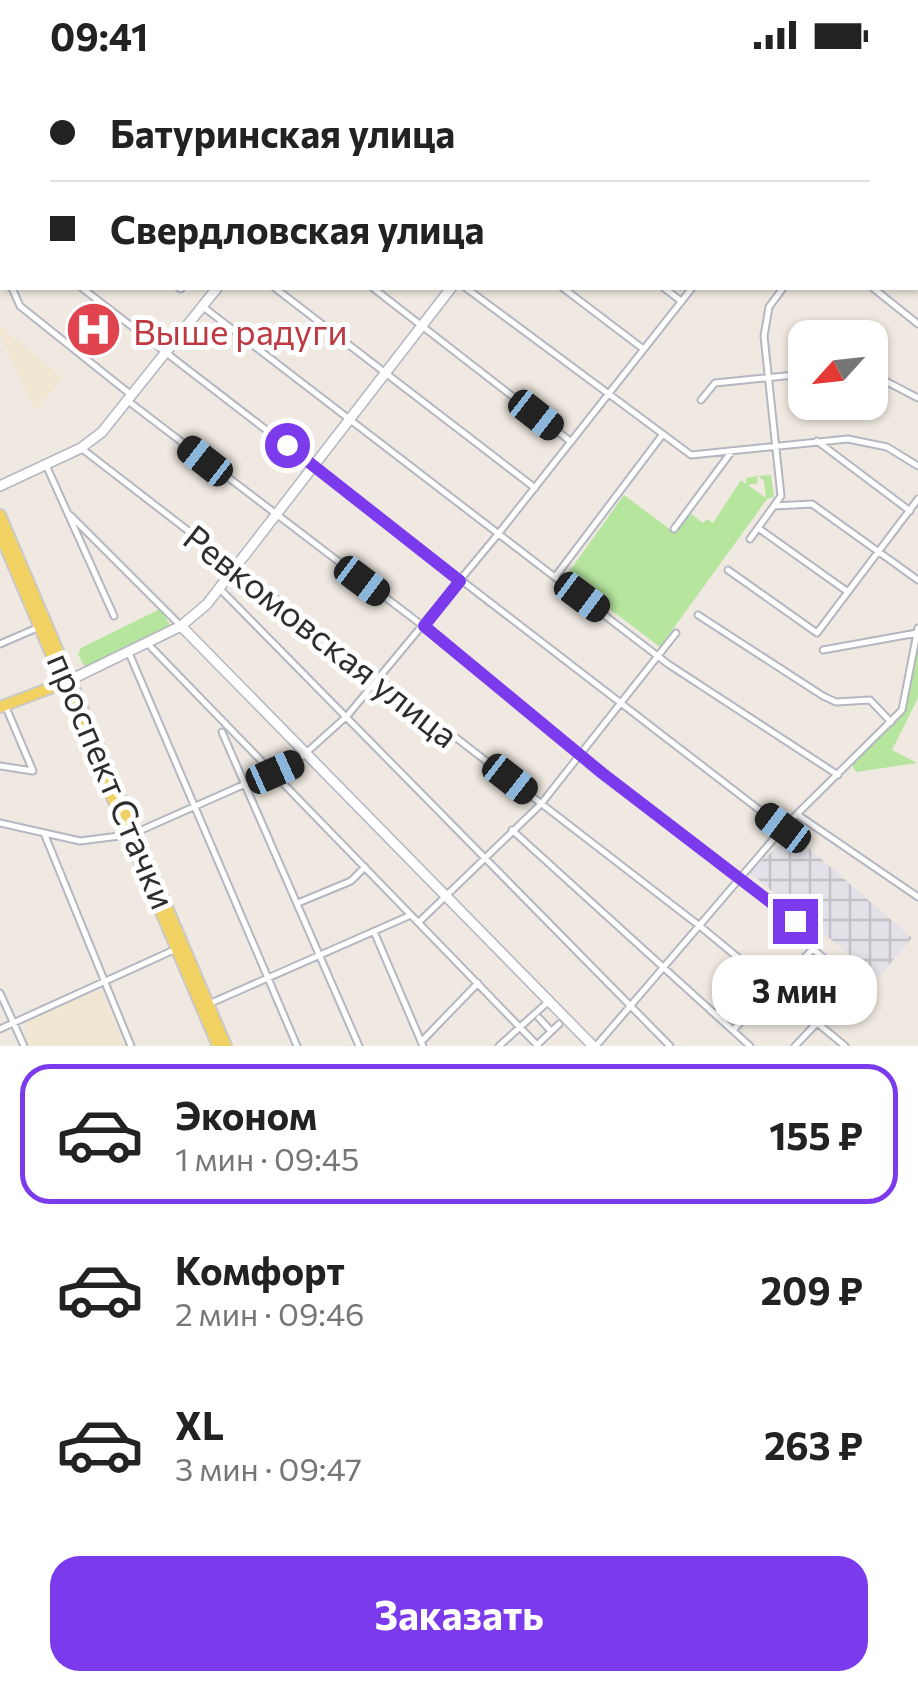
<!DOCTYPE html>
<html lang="ru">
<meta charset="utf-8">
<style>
:root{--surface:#fff;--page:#f6f6f6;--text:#222;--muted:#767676;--line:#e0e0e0;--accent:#7c3aed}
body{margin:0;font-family:Commissioner,sans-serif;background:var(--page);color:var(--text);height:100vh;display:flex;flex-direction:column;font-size:38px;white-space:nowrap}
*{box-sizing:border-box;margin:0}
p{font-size:32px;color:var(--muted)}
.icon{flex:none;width:55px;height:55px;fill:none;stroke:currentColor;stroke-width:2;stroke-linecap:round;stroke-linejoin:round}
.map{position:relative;height:976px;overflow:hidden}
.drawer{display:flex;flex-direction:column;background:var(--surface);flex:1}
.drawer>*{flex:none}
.top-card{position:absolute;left:0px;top:0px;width:920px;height:220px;box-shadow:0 2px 8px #0004;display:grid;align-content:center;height:220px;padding:0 50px;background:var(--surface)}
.needle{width:65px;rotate:243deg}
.controls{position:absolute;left:788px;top:250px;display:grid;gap:20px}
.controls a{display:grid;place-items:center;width:100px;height:100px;border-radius:20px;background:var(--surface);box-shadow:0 2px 8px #0004;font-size:50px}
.end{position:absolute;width:45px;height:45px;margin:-22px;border:12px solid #7c3aed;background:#fff;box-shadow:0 0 0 5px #fff}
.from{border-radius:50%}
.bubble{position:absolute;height:70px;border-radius:30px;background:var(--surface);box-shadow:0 2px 8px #0004;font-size:32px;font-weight:700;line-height:70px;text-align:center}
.car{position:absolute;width:30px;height:60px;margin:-30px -15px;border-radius:12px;box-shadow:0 0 8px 2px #0007;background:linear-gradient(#222 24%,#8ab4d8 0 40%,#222 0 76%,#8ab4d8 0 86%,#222 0)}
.top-card b{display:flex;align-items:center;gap:35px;height:95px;font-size:38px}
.top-card b+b{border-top:2px solid var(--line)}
.top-card i{width:25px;height:25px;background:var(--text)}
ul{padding:18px 0 0;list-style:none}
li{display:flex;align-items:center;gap:30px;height:140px;margin:0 20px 15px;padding:0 30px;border:5px solid transparent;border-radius:30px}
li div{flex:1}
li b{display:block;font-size:38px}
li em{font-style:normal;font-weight:700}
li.selected{border-color:var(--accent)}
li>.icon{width:90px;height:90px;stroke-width:1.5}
.action{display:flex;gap:20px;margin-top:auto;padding:20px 50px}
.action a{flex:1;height:115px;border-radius:30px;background:var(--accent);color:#fff;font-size:40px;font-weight:700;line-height:115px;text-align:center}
.status{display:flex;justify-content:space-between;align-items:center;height:70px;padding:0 50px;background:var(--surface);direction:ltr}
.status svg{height:28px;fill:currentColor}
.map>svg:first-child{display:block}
.industrial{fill:url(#industrial-grid)}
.education{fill:#f0e6d1}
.green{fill:#b6e59e}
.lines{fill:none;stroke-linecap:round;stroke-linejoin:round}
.street-casing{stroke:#b4b7c1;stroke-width:9}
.secondary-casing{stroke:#b4b7c1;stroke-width:12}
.primary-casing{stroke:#c9c9c9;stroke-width:14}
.street{stroke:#fff;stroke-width:5}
.secondary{stroke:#fff;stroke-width:9}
.primary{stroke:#f2d163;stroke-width:10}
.route{stroke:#7c3aed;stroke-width:12}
.labels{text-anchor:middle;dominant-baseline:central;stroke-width:10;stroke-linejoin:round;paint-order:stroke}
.health-label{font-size:35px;fill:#be3a42;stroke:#fff;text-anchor:start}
.street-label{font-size:35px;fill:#2e2e2e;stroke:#fff}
</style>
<div class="status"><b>09:41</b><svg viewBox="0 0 49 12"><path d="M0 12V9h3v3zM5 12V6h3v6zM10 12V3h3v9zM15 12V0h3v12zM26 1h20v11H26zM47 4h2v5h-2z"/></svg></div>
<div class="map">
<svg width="918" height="976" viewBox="0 0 918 976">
<defs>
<pattern id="industrial-grid" width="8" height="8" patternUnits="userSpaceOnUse" patternTransform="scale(2.5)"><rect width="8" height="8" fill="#e3e1e8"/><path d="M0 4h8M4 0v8" fill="none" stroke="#c3c1c7"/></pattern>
</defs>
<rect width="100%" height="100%" fill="#efe9e1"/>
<path class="industrial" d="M797,768l115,100 -34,40 -129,-106 34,-30 6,5z"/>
<path class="education" d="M0,257l63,51 -28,32 -35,-75z
M101,919l24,57h-95l-7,-16 5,-2 -2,-6z"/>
<path class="green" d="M771,405l3,22 -7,2 -107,148 -94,-71 58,-81 51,38 15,-20 13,10 4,-4 6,4 28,-43 5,4v-6l11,-2 1,7 -10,2 18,13 -2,-17 -6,-5z
M160,539l12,19 -86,42 -8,-16 3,-6z
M918,579v49l-26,52 25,13 -61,9 -4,-7 52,-54z"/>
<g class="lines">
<defs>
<path id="street" d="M90,0l4,2
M186,0l3,2
M281,0l4,2
M760,0l4,2
M141,2l2,-2
M885,2l2,-2
M0,6l2,2
M0,80l2,2
M918,103v1
M918,145v-1
M0,155l2,2
M0,175l2,-1
M0,190l2,6
M12,218l8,18 110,88
M82,218l701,540
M179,218l2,1
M275,218l260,200
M373,218l197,153
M466,218l225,167 157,-16 39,8 31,19
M563,218l79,60
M664,218l17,13
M873,218l45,36
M202,236l466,358 170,111
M870,303l48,25
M701,330l14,-17 90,-9
M128,331l299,228 175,144 193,148 18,28 41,35 -59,62
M817,371l93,70
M81,378l620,479 144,119
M46,395l68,151
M774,436l38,-2 106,76
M70,445l111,111
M758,458l90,64
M674,459l58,-78
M750,469l31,-43 -17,-160 5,-29 14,-19
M728,500l89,63 101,-134
M555,507l108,-143
M220,519l450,457
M698,545l125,81 13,6 34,-2 21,22
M147,573l391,403
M0,574l37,-16
M823,580l94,-17
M129,583l168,393
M222,662l137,314
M0,696l33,5 -28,-66
M798,745l120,82
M0,753l80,18 47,-6
M512,760l238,216
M137,762l160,-71 50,-45 152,-183 193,-245
M44,763l87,213
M298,833l53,-22 14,-14
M419,852l122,-118 135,-171
M375,864l48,112
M0,923l24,53
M211,933l200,-88
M716,944l39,-41
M539,948l12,13
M0,959l176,-80
M733,960l80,-81
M421,972l57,-59
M537,975l22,-21
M499,976l50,-45
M596,976l187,-218 119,-118 16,-82"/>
<path id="secondary" d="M379,2l2,-2
M615,2l2,-2
M0,416l81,-38 21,-16 115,-144
M181,556l412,420
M70,610l111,-54 26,-22 244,-316"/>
<path id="primary" d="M639,0l4,2
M657,0l4,2
M918,178v1
M0,445l226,531
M0,464l218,512
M0,637l69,-26"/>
</defs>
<use href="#street" class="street-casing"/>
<use href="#secondary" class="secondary-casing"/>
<use href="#primary" class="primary-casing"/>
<use href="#street" class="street"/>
<use href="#secondary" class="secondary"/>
<use href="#primary" class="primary"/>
</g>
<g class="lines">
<path class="route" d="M287,375l173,136 -36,45 178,147 193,148"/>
</g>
<defs>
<symbol id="hospital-disc" viewBox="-11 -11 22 22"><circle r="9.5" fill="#e0444e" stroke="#fff"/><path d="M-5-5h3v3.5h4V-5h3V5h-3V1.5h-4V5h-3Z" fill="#fff"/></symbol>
</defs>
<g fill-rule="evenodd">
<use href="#hospital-disc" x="62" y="228" width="63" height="63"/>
</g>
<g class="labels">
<g class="health-label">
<text x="133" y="260">Выше радуги</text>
</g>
<g class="street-label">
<text transform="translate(322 565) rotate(38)">Ревкомовская улица</text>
<text transform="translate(113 710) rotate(67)">проспект Стачки</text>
</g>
</g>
</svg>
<div class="controls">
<a><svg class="needle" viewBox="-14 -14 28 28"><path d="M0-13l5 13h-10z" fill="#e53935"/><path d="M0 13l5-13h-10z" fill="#767676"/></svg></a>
</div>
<i class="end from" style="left:287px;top:375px"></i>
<i class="end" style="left:795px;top:851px"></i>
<div class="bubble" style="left:712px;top:885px;width:165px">3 мин</div>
<i class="car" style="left:536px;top:345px;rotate:128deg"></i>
<i class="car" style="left:205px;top:391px;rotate:308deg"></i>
<i class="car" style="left:362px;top:511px;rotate:127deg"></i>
<i class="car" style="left:582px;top:527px;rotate:127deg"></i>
<i class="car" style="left:275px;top:702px;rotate:66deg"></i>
<i class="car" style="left:510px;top:709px;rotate:128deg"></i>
<i class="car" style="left:783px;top:758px;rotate:307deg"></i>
<div class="top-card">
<b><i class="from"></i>Батуринская улица</b>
<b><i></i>Свердловская улица</b>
</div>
</div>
<section class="drawer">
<ul>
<li class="selected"><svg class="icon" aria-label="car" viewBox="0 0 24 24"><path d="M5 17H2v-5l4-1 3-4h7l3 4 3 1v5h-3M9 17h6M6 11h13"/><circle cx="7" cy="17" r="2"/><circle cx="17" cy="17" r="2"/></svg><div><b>Эконом</b><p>1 мин · 09:45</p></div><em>155 ₽</em></li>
<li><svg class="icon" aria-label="car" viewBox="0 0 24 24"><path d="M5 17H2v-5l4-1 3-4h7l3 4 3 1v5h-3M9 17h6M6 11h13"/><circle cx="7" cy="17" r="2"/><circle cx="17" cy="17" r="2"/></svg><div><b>Комфорт</b><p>2 мин · 09:46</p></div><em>209 ₽</em></li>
<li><svg class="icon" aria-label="car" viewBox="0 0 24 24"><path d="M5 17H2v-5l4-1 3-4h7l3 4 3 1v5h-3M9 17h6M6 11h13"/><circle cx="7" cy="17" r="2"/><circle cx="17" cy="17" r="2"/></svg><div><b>XL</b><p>3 мин · 09:47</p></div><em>263 ₽</em></li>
</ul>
<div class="action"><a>Заказать</a></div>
</section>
